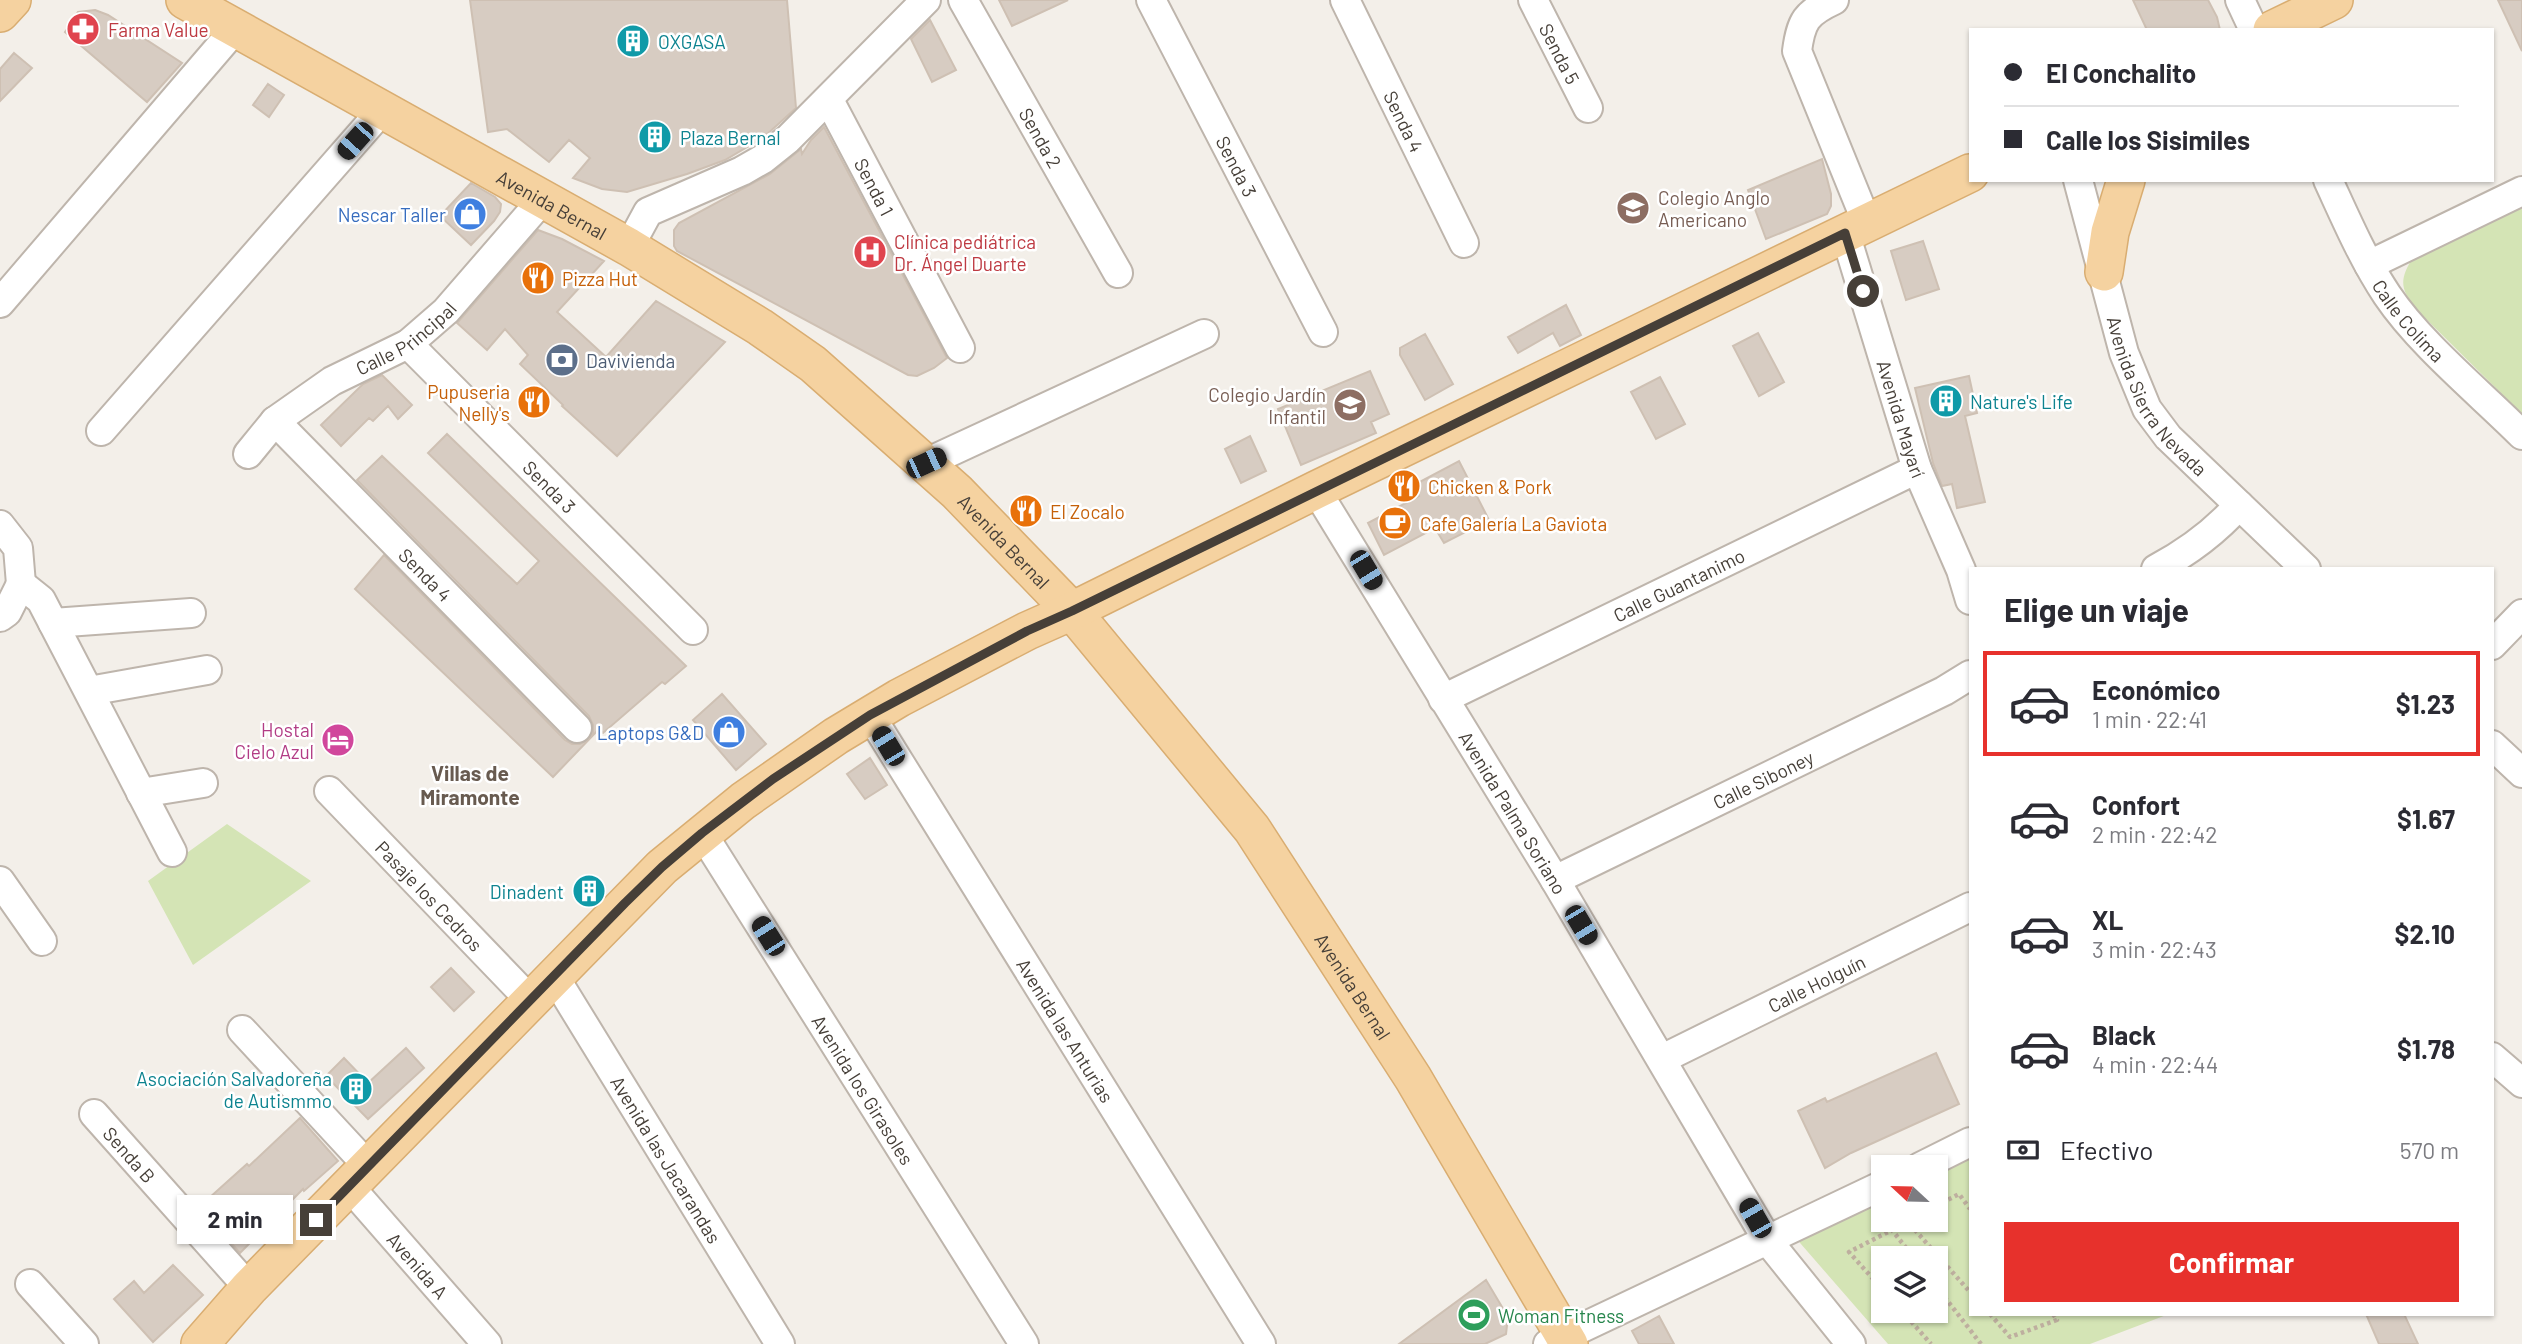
<!DOCTYPE html>
<html lang="es">
<meta charset="utf-8">
<style>
:root{--surface:#fff;--page:#f2f2f3;--text:#2b2b33;--muted:#7c7c81;--line:#e1e1e2;--accent:#e7312c}
body{margin:0;font-family:Barlow,sans-serif;background:var(--page);color:var(--text);height:100vh;display:flex;flex-direction:column;font-size:26px;white-space:nowrap}
*{box-sizing:border-box;margin:0}
p{font-size:23px;color:var(--muted)}
.icon{flex:none;width:38px;height:38px;fill:none;stroke:currentColor;stroke-width:2;stroke-linecap:round;stroke-linejoin:round}
.map{position:relative;flex:1;overflow:hidden}
.side{position:absolute;left:1969px;top:567px;width:525px;height:749px;display:flex;flex-direction:column;background:var(--surface);border-radius:0px;box-shadow:0 2px 5px #0004}
.side>*{flex:none}
.guide{position:absolute;left:1969px;top:28px;width:525px;height:154px;border-radius:0px;box-shadow:0 2px 5px #0004;display:grid;align-content:center;height:154px;padding:0 35px;background:var(--surface)}
.needle{width:46px;rotate:292deg}
.tools{position:absolute;left:1871px;top:1155px;display:grid;gap:14px}
.tools a{display:grid;place-items:center;width:77px;height:77px;border-radius:0px;background:var(--surface);box-shadow:0 2px 5px #0004;font-size:35px}
.end{position:absolute;width:32px;height:32px;margin:-16px;border:9px solid #463f38;background:#fff;box-shadow:0 0 0 4px #fff}
.from{border-radius:50%}
.bubble{position:absolute;height:49px;border-radius:0px;background:var(--surface);box-shadow:0 2px 5px #0004;font-size:23px;font-weight:700;line-height:49px;text-align:center}
.car{position:absolute;width:21px;height:42px;margin:-21px -10px;border-radius:9px;box-shadow:0 0 5px 2px #0007;background:linear-gradient(#222 24%,#8ab4d8 0 40%,#222 0 76%,#8ab4d8 0 86%,#222 0)}
.guide b{display:flex;align-items:center;gap:24px;height:66px;font-size:26px}
.guide b+b{border-top:2px solid var(--line)}
.guide i{width:18px;height:18px;background:var(--text)}
ul{padding:0;list-style:none}
li{display:flex;align-items:center;gap:21px;height:105px;margin:0 14px 10px;padding:0 21px;border:4px solid transparent;border-radius:0px}
li div{flex:1}
li b{display:block;font-size:26px}
li em{font-style:normal;font-weight:700}
li.on{border-color:var(--accent)}
li>.icon{width:63px;height:63px;stroke-width:1.5}
h2{padding:0 35px;font-size:32px;line-height:84px}
.pay{display:flex;align-items:center;gap:18px;height:77px;padding:0 35px;font-size:26px}
.pay p{margin-inline-start:auto}
.button{display:flex;gap:14px;margin-top:auto;padding:14px 35px}
.button a{flex:1;height:80px;border-radius:0px;background:var(--accent);color:#fff;font-size:28px;font-weight:700;line-height:80px;text-align:center}
.map>svg:first-child{display:block}
.green{fill:#d4e4b5;fill-rule:evenodd}
.building{fill:#d7ccc2;stroke:#cec0b3;stroke-width:2}
.lines{fill:none;stroke-linecap:round;stroke-linejoin:round}
.minor-casing{stroke:#beb5ac;stroke-width:32}
.major-casing{stroke:#d9ad71;stroke-width:40}
.path{stroke:#beaf9f;stroke-width:4.5;stroke-dasharray:3.5 3.5;stroke-linecap:butt}
.minor{stroke:#fff;stroke-width:28}
.major{stroke:#f5d2a0;stroke-width:37}
.route{stroke:#463f38;stroke-width:9}
.labels{text-anchor:middle;dominant-baseline:central;stroke-width:5;stroke-linejoin:round;paint-order:stroke}
.health-label{font-size:19px;fill:#be3a42;stroke:#fff;text-anchor:start}
.culture-label{font-size:19px;fill:#0d838f;stroke:#fff;text-anchor:start}
.street-label{font-size:19px;fill:#463f38;stroke:#fff}
.education-label{font-size:19px;fill:#785e54;stroke:#fff;text-anchor:start}
.shop-label{font-size:19px;fill:#366cbe;stroke:#fff;text-anchor:end}
.food-label{font-size:19px;fill:#c56008;stroke:#fff;text-anchor:start}
.service-label{font-size:19px;fill:#4e5e75;stroke:#fff;text-anchor:start}
.hotel-label{font-size:19px;fill:#b23c85;stroke:#fff;text-anchor:end}
.leisure-label{font-size:19px;fill:#27864d;stroke:#fff;text-anchor:start}
.neighbourhood-label{font-size:21px;font-weight:bold;fill:#685b50;stroke:#fff}
</style>
<div class="map">
<svg width="2522" height="1344" viewBox="0 0 2522 1344">
<rect width="100%" height="100%" fill="#f3efe9"/>
<path class="green" d="M2522,200v214l-106,-105c-17,-21 -16,-30 -3,-52z
M227,824l84,57 -118,84 -45,-84z
M1970,1150v164h199l-79,30h-202l-94,-108 89,-44v28h53v-53zM1883,1258h53v53h-53z"/>
<path class="building" d="M470,0h317l9,108 -32,29 -39,23 -38,14 -60,18 -25,-3 -29,-11 17,-20 -21,-18 -20,22 -42,-33 -19,3z
M999,0h69l-56,26z
M2133,0h75l9,17 3,13h-73z
M2498,0h24v51z
M95,10l13,5 74,48 -35,39 -82,-70 13,-20z
M930,20l26,50 -24,12 -21,-43z
M14,53l18,15 -32,33v-32z
M268,84l16,11 -15,22 -16,-12z
M824,127l123,231 -13,10 -17,8 -9,-1 -231,-124 -3,-5v-16l5,-7 91,-49 31,-25 1,5 9,-14z
M1822,159l9,35v12l-4,8 -61,25 -18,-49z
M471,183l24,14 6,7 -1,8 -6,9 -23,24 -31,-29z
M538,230l24,9 42,22 -47,51 49,45 50,-56 69,41 -108,114 -55,-50 1,-1 -43,-41 8,-9 -23,-26 -18,21 -30,-27z
M1923,241l16,48 -33,11 -15,-49z
M1566,305l15,30 -21,11 -7,-13 -35,20 -10,-16z
M1758,333l26,49 -25,14 -26,-50z
M1425,334l28,50 -28,16 -25,-45v-7z
M1370,371l19,43 -18,8 5,11 -75,32 -23,-56z
M382,375l30,30 -14,14 -10,-13 -15,15 -4,-3 -28,28 -20,-21 42,-41z
M1969,376l8,37 -12,3 20,86 -28,6 -5,-24 -10,2 -9,-23 -18,-75z
M1660,377l25,47 -29,15 -25,-47z
M447,434l239,232 -21,18 -3,-2 -59,51 -4,-4 -46,48 -198,-188 29,-34 181,185 7,4h8l9,-5 4,-6v-8l-4,-9 -232,-236 25,-24 135,128 22,-23 -111,-108z
M1250,436l16,35 -25,12 -16,-34z
M1459,461l30,59 -45,23 -9,-15 -51,27 -16,-32 51,-27 -5,-11z
M722,694l44,50 -30,26 -43,-50z
M870,758l17,27 -22,14 -18,-25z
M451,968l23,24 -20,19 -23,-24z
M406,1048l18,20 -56,51 -42,-43 18,-18 24,25z
M1936,1053l23,51 -108,49 -26,15 -27,-57 27,-13 2,4z
M300,1118l38,43 -34,30 -1,-2 -63,64 -41,-46 48,-43 2,2z
M173,1265l30,30 -50,47 -39,-43 20,-18 10,12z
M1486,1280l22,37 -2,17 -21,10h-86z
M2366,1314h38l14,30h-39z
M1659,1316l15,28h-35l-7,-13z"/>
<g class="lines">
<defs>
<g id="minor">
<path id="s1" d="M963,0l155,273"/>
<path id="s2" d="M1151,0l172,332"/>
<path id="s3" d="M1345,0l119,243"/>
<path id="s4" d="M1533,0l55,108"/>
<path d="M1834,0c-28,13 -33,21 -37,51l70,172"/>
<path d="M2240,0l14,30"/>
<path id="s5" d="M829,100l131,248"/>
<path id="s6" d="M2078,180l46,173 23,56 21,28 138,132"/>
<path id="s7" d="M2328,180c18,39 35,79 59,115 33,49 93,98 135,140"/>
<path id="s8" d="M1845,233l72,236 44,101 9,30"/>
<path d="M629,247l19,-35 94,-41 21,-12 25,-20 138,-139"/>
<path d="M2369,265l153,-74"/>
<path d="M0,303l236,-275"/>
<path id="s9" d="M408,344l285,286"/>
<path id="s10" d="M275,421l302,307"/>
<path d="M101,431l282,-322"/>
<path id="s11" d="M248,454l27,-33 57,-40 76,-37 38,-33 97,-112"/>
<path d="M926,463l278,-129"/>
<path id="s12" d="M1316,490l239,390 213,361 83,103"/>
<path d="M0,525l18,23 3,36"/>
<path d="M2156,569c32,-17 59,-37 83,-64"/>
<path d="M21,584l20,16 131,252"/>
<path d="M0,617l7,-5 14,-28"/>
<path d="M53,623l138,-10"/>
<path d="M2492,645l30,-31"/>
<path d="M89,691l118,-21"/>
<path id="s13" d="M1443,699l474,-230"/>
<path id="s14" d="M870,715l391,629"/>
<path d="M2492,745l30,28"/>
<path id="s15" d="M329,791l201,209"/>
<path d="M141,793l62,-10"/>
<path id="s16" d="M702,833l322,511"/>
<path id="s17" d="M1555,880l389,-189 26,-16"/>
<path d="M0,881l42,60"/>
<path id="s18" d="M554,976l226,368"/>
<path d="M242,1030l126,136"/>
<path d="M2492,1057l30,26"/>
<path id="s19" d="M1662,1059l308,-152"/>
<path id="s20" d="M94,1114l155,174"/>
<path d="M1920,1167l50,-25"/>
<path id="s21" d="M349,1186l138,158"/>
<path d="M30,1284l54,60"/>
<path d="M1548,1344l335,-159"/>
</g>
<g id="major">
<path id="s22" d="M185,0l444,247 131,80 53,37 144,128 115,119 180,218 161,249 156,266"/>
<path d="M0,13l12,-13"/>
<path d="M2272,30l62,-30"/>
<path d="M2104,272l6,-40 16,-52"/>
<path d="M200,1344l49,-56 413,-421 81,-66 93,-65 63,-38 128,-67 45,-20 244,-121 654,-317"/>
</g>
</defs>
<use href="#minor" class="minor-casing"/>
<use href="#major" class="major-casing"/>
<path class="path" d="M1936,1206l23,-12 11,15
M1909,1220l-2,1 63,71
M1936,1286l45,58
M1883,1290l-34,-38 43,-22 22,28
M1902,1311l29,33
M1990,1314l20,23 47,-17 -4,-6"/>
<use href="#minor" class="minor"/>
<use href="#major" class="major"/>
</g>
<g class="lines">
<path class="route" d="M316,1220l309,-317 37,-36 40,-34 71,-54 97,-64 157,-84 45,-20 773,-378 18,58"/>
</g>
<defs>
<symbol id="pharmacy-disc" viewBox="-11 -11 22 22"><circle r="9.5" fill="#e0444e" stroke="#fff"/><path d="M-2-6h4v4h4v4h-4v4h-4v-4h-4v-4h4Z" fill="#fff"/></symbol>
<symbol id="building-disc" viewBox="-11 -11 22 22"><circle r="9.5" fill="#0f9aa8" stroke="#fff"/><path d="M-4-6H4V6H1V3H-1V6H-4ZM-2.5-4.3h1.7v1.8h-1.7ZM.8-4.3h1.7v1.8H.8ZM-2.5-1h1.7V.8h-1.7ZM.8-1h1.7V.8H.8Z" fill="#fff"/></symbol>
<symbol id="school-disc" viewBox="-11 -11 22 22"><circle r="9.5" fill="#8d6e63" stroke="#fff"/><path d="M0-5L7-2L0 1L-7-2ZM-4 1L0 2.5L4 1V4Q0 6-4 4Z" fill="#fff"/></symbol>
<symbol id="shop-disc" viewBox="-11 -11 22 22"><circle r="9.5" fill="#3f7fe0" stroke="#fff"/><path d="M-5-2.5h2.3a2.7 3.5 0 0 1 5.4 0H5L5.5 6h-11ZM-1.5-2.5h3a1.5 2.3 0 0 0-3 0Z" fill="#fff"/></symbol>
<symbol id="hospital-disc" viewBox="-11 -11 22 22"><circle r="9.5" fill="#e0444e" stroke="#fff"/><path d="M-5-5h3v3.5h4V-5h3V5h-3V1.5h-4V5h-3Z" fill="#fff"/></symbol>
<symbol id="restaurant-disc" viewBox="-11 -11 22 22"><circle r="9.5" fill="#e8710a" stroke="#fff"/><path d="M-5-6h1v4h1v-4h1v4h1v-4h1v5L-1.5 .5V6h-2V.5L-5-1ZM5-6V6H3V1.5H1.5Q1.5-4 5-6Z" fill="#fff"/></symbol>
<symbol id="bank-disc" viewBox="-11 -11 22 22"><circle r="9.5" fill="#5c6f8a" stroke="#fff"/><path d="M-6-4H6V4H-6ZM0-2.3a2.3 2.3 0 1 0 0 4.6a2.3 2.3 0 1 0 0-4.6Z" fill="#fff"/></symbol>
<symbol id="cafe-disc" viewBox="-11 -11 22 22"><circle r="9.5" fill="#e8710a" stroke="#fff"/><path d="M-5.5-4.5H6V0H3Q3 3.5 0 3.5H-2.5Q-5.5 3.5-5.5 0ZM3-3.2v2h1.7v-2ZM-6 4.5H4V6H-6Z" fill="#fff"/></symbol>
<symbol id="hotel-disc" viewBox="-11 -11 22 22"><circle r="9.5" fill="#d1479c" stroke="#fff"/><path d="M-6-4.5h1.5V1H6V5H4.5V3h-9V5H-6ZM-4 0a1.8 1.8 0 1 1 3.6 0ZM.5 0V-2.5h3Q6-2.5 6 0Z" fill="#fff"/></symbol>
<symbol id="stadium-disc" viewBox="-11 -11 22 22"><circle r="9.5" fill="#2e9e5b" stroke="#fff"/><path d="M0-5a6.5 5 0 1 0 0 10a6.5 5 0 1 0 0-10ZM-3.5-1.8h7v3.6h-7Z" fill="#fff"/></symbol>
</defs>
<g fill-rule="evenodd">
<use href="#pharmacy-disc" x="64" y="10" width="38" height="38"/>
<use href="#building-disc" x="614" y="22" width="38" height="38"/>
<use href="#building-disc" x="636" y="118" width="38" height="38"/>
<use href="#school-disc" x="1614" y="189" width="38" height="38"/>
<use href="#shop-disc" x="451" y="195" width="38" height="38"/>
<use href="#hospital-disc" x="851" y="233" width="38" height="38"/>
<use href="#restaurant-disc" x="519" y="259" width="38" height="38"/>
<use href="#bank-disc" x="543" y="341" width="38" height="38"/>
<use href="#building-disc" x="1927" y="382" width="38" height="38"/>
<use href="#restaurant-disc" x="515" y="383" width="38" height="38"/>
<use href="#school-disc" x="1331" y="386" width="38" height="38"/>
<use href="#restaurant-disc" x="1385" y="467" width="38" height="38"/>
<use href="#restaurant-disc" x="1007" y="492" width="38" height="38"/>
<use href="#cafe-disc" x="1376" y="504" width="38" height="38"/>
<use href="#shop-disc" x="710" y="713" width="38" height="38"/>
<use href="#hotel-disc" x="319" y="721" width="38" height="38"/>
<use href="#building-disc" x="570" y="872" width="38" height="38"/>
<use href="#building-disc" x="337" y="1070" width="38" height="38"/>
<use href="#stadium-disc" x="1455" y="1296" width="38" height="38"/>
</g>
<g class="labels">
<g class="health-label">
<text x="108" y="29">Farma Value</text>
<text x="894" y="241">Clínica pediátrica<tspan x="894" dy="22">Dr. Ángel Duarte</tspan></text>
</g>
<g class="culture-label">
<text x="658" y="41">OXGASA</text>
<text x="680" y="137">Plaza Bernal</text>
<text x="1970" y="401">Nature's Life</text>
<text x="564" y="891" text-anchor="end">Dinadent</text>
<text x="332" y="1078" text-anchor="end">Asociación Salvadoreña<tspan x="332" dy="22">de Autismmo</tspan></text>
</g>
<g class="street-label">
<text stroke="none"><textPath href="#s4" startOffset="60">Senda 5</textPath></text>
<text stroke="none"><textPath href="#s3" startOffset="135">Senda 4</textPath></text>
<text stroke="none"><textPath href="#s1" startOffset="158">Senda 2</textPath></text>
<text stroke="none"><textPath href="#s2" startOffset="187">Senda 3</textPath></text>
<text stroke="none"><textPath href="#s5" startOffset="98">Senda 1</textPath></text>
<text stroke="none"><textPath href="#s22" startOffset="420">Avenida Bernal</textPath></text>
<text stroke="none"><textPath href="#s7" startOffset="163">Calle Colima</textPath></text>
<text stroke="none"><textPath href="#s11" startOffset="198">Calle Principal</textPath></text>
<text stroke="none"><textPath href="#s6" startOffset="233">Avenida Sierra Nevada</textPath></text>
<text stroke="none"><textPath href="#s8" startOffset="194">Avenida Mayarí</textPath></text>
<text stroke="none"><textPath href="#s9" startOffset="201">Senda 3</textPath></text>
<text stroke="none"><textPath href="#s22" startOffset="987">Avenida Bernal</textPath></text>
<text stroke="none"><textPath href="#s10" startOffset="215">Senda 4</textPath></text>
<text stroke="none"><textPath href="#s13" startOffset="262">Calle Guantanimo</textPath></text>
<text stroke="none"><textPath href="#s17" startOffset="231">Calle Siboney</textPath></text>
<text stroke="none"><textPath href="#s12" startOffset="378">Avenida Palma Soriano</textPath></text>
<text stroke="none"><textPath href="#s15" startOffset="145">Pasaje los Cedros</textPath></text>
<text stroke="none"><textPath href="#s19" startOffset="172">Calle Holguín</textPath></text>
<text stroke="none"><textPath href="#s22" startOffset="1554">Avenida Bernal</textPath></text>
<text stroke="none"><textPath href="#s14" startOffset="371">Avenida las Anturias</textPath></text>
<text stroke="none"><textPath href="#s16" startOffset="303">Avenida los Girasoles</textPath></text>
<text stroke="none"><textPath href="#s20" startOffset="54">Senda B</textPath></text>
<text stroke="none"><textPath href="#s18" startOffset="215">Avenida las Jacarandas</textPath></text>
<text stroke="none"><textPath href="#s21" startOffset="105">Avenida A</textPath></text>
</g>
<g class="education-label">
<text x="1658" y="197">Colegio Anglo<tspan x="1658" dy="22">Americano</tspan></text>
<text x="1326" y="394" text-anchor="end">Colegio Jardín<tspan x="1326" dy="22">Infantil</tspan></text>
</g>
<g class="shop-label">
<text x="446" y="214">Nescar Taller</text>
<text x="704" y="732">Laptops G&amp;D</text>
</g>
<g class="food-label">
<text x="562" y="278">Pizza Hut</text>
<text x="510" y="391" text-anchor="end">Pupuseria<tspan x="510" dy="22">Nelly's</tspan></text>
<text x="1428" y="486">Chicken &amp; Pork</text>
<text x="1050" y="511">El Zocalo</text>
<text x="1420" y="523">Cafe Galería La Gaviota</text>
</g>
<g class="service-label">
<text x="586" y="360">Davivienda</text>
</g>
<g class="hotel-label">
<text x="314" y="729">Hostal<tspan x="314" dy="22">Cielo Azul</tspan></text>
</g>
<g class="leisure-label">
<text x="1498" y="1315">Woman Fitness</text>
</g>
<g class="neighbourhood-label">
<text x="470" y="772">Villas de<tspan x="470" dy="24">Miramonte</tspan></text>
</g>
</g>
</svg>
<div class="tools">
<a><svg class="needle" viewBox="-14 -14 28 28"><path d="M0-13l5 13h-10z" fill="#e53935"/><path d="M0 13l5-13h-10z" fill="#7c7c81"/></svg></a>
<a><svg class="icon" aria-label="layers" viewBox="0 0 24 24"><path d="M12 4l9 5-9 5-9-5zM3 14l9 5 9-5"/></svg></a>
</div>
<i class="end from" style="left:1863px;top:291px"></i>
<i class="end" style="left:316px;top:1220px"></i>
<div class="bubble" style="left:177px;top:1195px;width:116px">2 min</div>
<i class="car" style="left:355px;top:141px;rotate:222deg"></i>
<i class="car" style="left:926px;top:463px;rotate:65deg"></i>
<i class="car" style="left:1366px;top:570px;rotate:149deg"></i>
<i class="car" style="left:888px;top:746px;rotate:329deg"></i>
<i class="car" style="left:1581px;top:925px;rotate:149deg"></i>
<i class="car" style="left:768px;top:936px;rotate:328deg"></i>
<i class="car" style="left:1755px;top:1218px;rotate:330deg"></i>
<div class="guide">
<b><i class="from"></i>El Conchalito</b>
<b><i></i>Calle los Sisimiles</b>
</div>
<section class="side">
<h2>Elige un viaje</h2>
<ul>
<li class="on"><svg class="icon" aria-label="car" viewBox="0 0 24 24"><path d="M5 17H2v-5l4-1 3-4h7l3 4 3 1v5h-3M9 17h6M6 11h13"/><circle cx="7" cy="17" r="2"/><circle cx="17" cy="17" r="2"/></svg><div><b>Económico</b><p>1 min · 22:41</p></div><em>$1.23</em></li>
<li><svg class="icon" aria-label="car" viewBox="0 0 24 24"><path d="M5 17H2v-5l4-1 3-4h7l3 4 3 1v5h-3M9 17h6M6 11h13"/><circle cx="7" cy="17" r="2"/><circle cx="17" cy="17" r="2"/></svg><div><b>Confort</b><p>2 min · 22:42</p></div><em>$1.67</em></li>
<li><svg class="icon" aria-label="car" viewBox="0 0 24 24"><path d="M5 17H2v-5l4-1 3-4h7l3 4 3 1v5h-3M9 17h6M6 11h13"/><circle cx="7" cy="17" r="2"/><circle cx="17" cy="17" r="2"/></svg><div><b>XL</b><p>3 min · 22:43</p></div><em>$2.10</em></li>
<li><svg class="icon" aria-label="car" viewBox="0 0 24 24"><path d="M5 17H2v-5l4-1 3-4h7l3 4 3 1v5h-3M9 17h6M6 11h13"/><circle cx="7" cy="17" r="2"/><circle cx="17" cy="17" r="2"/></svg><div><b>Black</b><p>4 min · 22:44</p></div><em>$1.78</em></li>
</ul>
<div class="pay"><svg class="icon" aria-label="cash" viewBox="0 0 24 24"><path d="M3 7h18v10H3z"/><circle cx="12" cy="12" r="2"/></svg>Efectivo<p>570 m</p></div>
<div class="button"><a>Confirmar</a></div>
</section>
</div>
